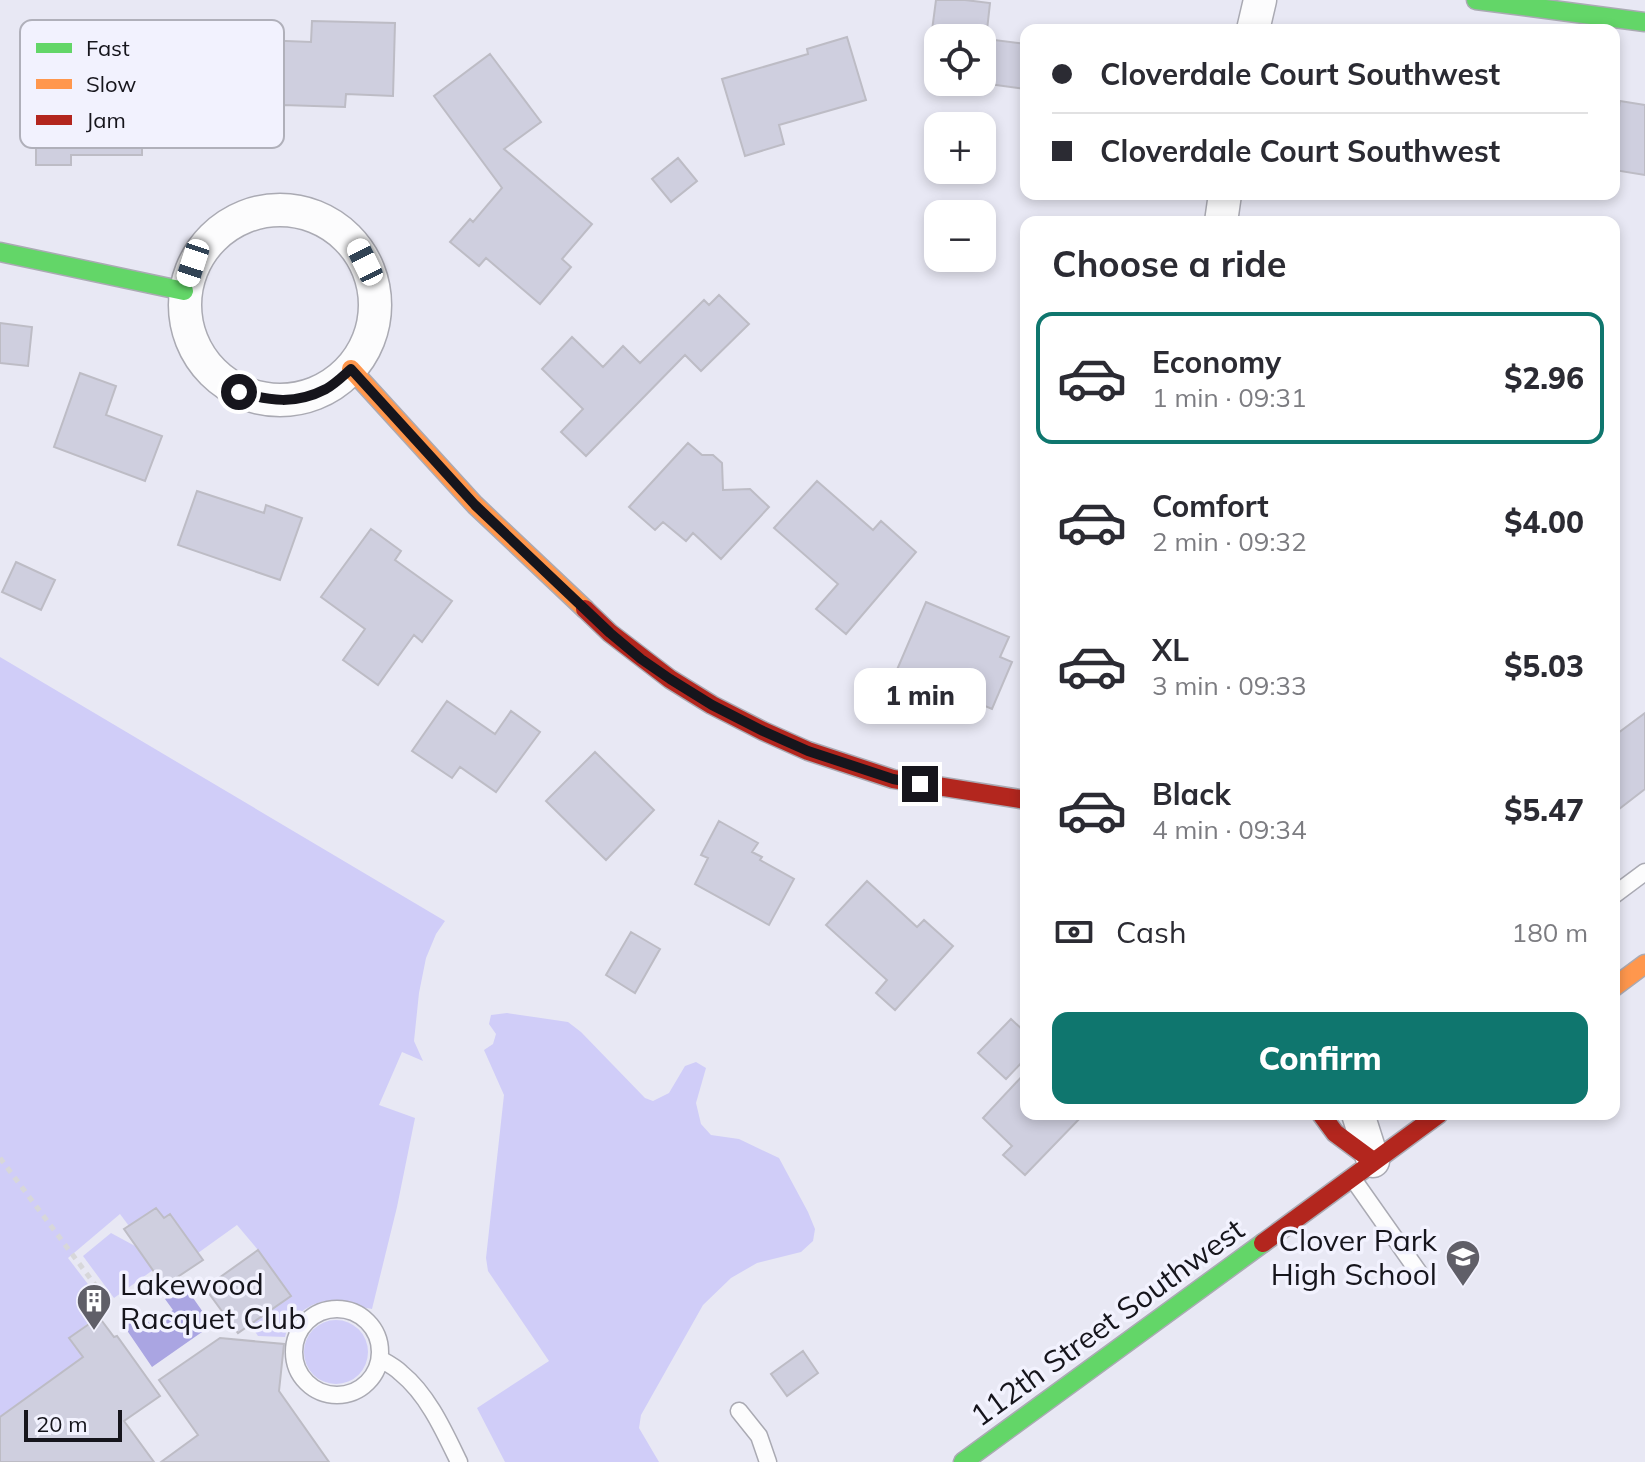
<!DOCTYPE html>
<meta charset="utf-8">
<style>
:root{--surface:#fff;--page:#f2f2f3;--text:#2b2b33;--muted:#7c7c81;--line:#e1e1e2;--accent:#0f766e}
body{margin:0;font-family:Mulish,sans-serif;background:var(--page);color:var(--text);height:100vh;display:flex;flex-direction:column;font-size:30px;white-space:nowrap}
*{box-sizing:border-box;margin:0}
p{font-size:26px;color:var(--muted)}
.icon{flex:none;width:44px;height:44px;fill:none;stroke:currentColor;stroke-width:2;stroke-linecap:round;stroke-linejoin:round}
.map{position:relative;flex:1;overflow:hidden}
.drawer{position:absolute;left:1020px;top:216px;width:600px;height:904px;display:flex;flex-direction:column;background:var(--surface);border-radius:16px;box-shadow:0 4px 12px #0003}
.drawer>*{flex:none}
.top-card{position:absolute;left:1020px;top:24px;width:600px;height:176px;border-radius:16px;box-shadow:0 4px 12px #0003;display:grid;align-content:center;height:176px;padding:0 32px;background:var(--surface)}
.tools{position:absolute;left:924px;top:24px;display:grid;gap:16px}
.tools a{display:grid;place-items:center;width:72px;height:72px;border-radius:16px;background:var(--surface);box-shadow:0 4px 12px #0003;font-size:40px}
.scale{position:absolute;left:24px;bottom:20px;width:98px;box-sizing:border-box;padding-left:8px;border:4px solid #16151c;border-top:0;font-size:22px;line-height:28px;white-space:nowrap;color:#16151c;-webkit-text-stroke:6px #f2f2fe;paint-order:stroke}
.end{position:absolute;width:36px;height:36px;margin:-18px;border:10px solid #16151c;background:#fff;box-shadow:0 0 0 4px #fff}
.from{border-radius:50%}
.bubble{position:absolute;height:56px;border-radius:16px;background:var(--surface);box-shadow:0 4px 12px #0003;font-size:26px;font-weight:800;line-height:56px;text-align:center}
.car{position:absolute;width:24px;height:48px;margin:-24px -12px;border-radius:10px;box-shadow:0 0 6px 2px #0007;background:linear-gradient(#fff 24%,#345 0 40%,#fff 0 76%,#345 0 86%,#fff 0)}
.top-card b{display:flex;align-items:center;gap:28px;height:76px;font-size:30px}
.top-card b+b{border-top:2px solid var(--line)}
.top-card i{width:20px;height:20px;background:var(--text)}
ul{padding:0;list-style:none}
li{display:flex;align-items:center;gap:24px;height:132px;margin:0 16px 12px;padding:0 16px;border:4px solid transparent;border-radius:16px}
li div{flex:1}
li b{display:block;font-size:30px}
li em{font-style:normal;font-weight:800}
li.active{border-color:var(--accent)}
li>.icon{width:72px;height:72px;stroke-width:1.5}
h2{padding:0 32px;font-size:36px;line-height:96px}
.pay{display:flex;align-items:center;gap:20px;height:88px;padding:0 32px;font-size:30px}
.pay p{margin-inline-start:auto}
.button{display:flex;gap:16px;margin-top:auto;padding:16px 32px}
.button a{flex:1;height:92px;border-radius:16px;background:var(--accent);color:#fff;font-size:32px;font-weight:800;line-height:92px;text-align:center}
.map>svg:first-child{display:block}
.green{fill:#d0cdf8}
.water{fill:#aaa5e2}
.building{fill:#cfcfdf;stroke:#bdbcc5;stroke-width:2}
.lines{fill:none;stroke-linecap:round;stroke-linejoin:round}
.lane-casing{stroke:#aaaab3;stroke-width:19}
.street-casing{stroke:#aaaab3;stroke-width:35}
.fast-casing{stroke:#aaaab3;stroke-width:21}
.slow-casing{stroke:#aaaab3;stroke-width:21}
.jam-casing{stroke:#aaaab3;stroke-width:21}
.path{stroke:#d7d7da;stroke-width:5;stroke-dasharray:6 6;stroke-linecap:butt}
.lane{stroke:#fcfcfd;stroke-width:16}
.street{stroke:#fcfcfd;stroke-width:32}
.fast{stroke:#63d668;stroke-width:18}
.slow{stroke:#ff974d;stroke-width:18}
.jam{stroke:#b3261e;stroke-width:18}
.route{stroke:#16151c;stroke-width:10}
.labels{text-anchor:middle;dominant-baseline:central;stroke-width:7;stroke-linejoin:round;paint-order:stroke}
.poi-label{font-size:30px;fill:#16151c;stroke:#f2f2fe;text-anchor:end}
.street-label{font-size:30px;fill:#16151c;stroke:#f2f2fe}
.key{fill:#f2f2fe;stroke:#b0b0ba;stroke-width:2}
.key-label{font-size:22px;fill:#16151c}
</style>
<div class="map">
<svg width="1645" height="1462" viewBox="0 0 1645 1462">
<rect width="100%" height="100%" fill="#e8e8f4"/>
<path class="green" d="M0,657l445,264 -9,13 -10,24 -7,35 -5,48 9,20 -21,-9 -23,53 36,13 -18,89 -25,102c-12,-2 -26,-6 -38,-8 -22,-2 -44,16 -49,36l-27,-1 -8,-12 40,-29 -32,-45 -21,-25 -39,28 -28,-39 -6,4 -35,8 -9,-12 -52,44 39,51 -38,29 15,21 -84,58z
M507,1013l61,9 13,10 64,66 8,3 16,-8 16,-27 11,-4 10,6 -10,35 5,21 10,11 28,4 40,19 29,54 7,17 -2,12 -12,11 -44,11 -26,15 -28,27 -62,110 -2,13 20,34h-154l-28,-54 72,-47 -61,-90 -2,-13 18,-163 -20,-45 9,-6 3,-10 -7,-10 2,-9z
M111,1233l24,13 18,24 -39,28 -31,-42z
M304 1352a32 32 0 1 1 64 0a32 32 0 1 1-64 0Z"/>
<path class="water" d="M184,1285l28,40 -60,42 -28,-41 18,-12 9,11 22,-15 -8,-11z"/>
<path class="building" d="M936,0h29l25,3 -4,36 40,5v45l-52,-7h8v-44h-44v39l-12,-1z
M312,21l83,2 -2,73 -47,-2 -1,13 -62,-2v13l-49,-3 1,-20 -19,-1v-8l-29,-2 3,-47 121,5z
M847,37l19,63 -87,25 5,19 -39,12 -23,-77 86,-25 -1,-5z
M490,54l51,68 -37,27 88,75 -30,35 9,8 -31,37 -54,-46 -7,8 -29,-24 20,-23 3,3 29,-34 -68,-92z
M132,83v23h10v49h-71v10h-35v-81z
M1620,101l25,4v70l-31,-5v-32z
M678,158l19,23 -26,21 -19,-23z
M719,295l30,29 -48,47 -16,-16 -99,101 -25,-24 22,-23 -41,-40 30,-32 31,30 20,-21 17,17 64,-63 5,5z
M0,323l32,4 -4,39 -28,-3z
M80,373l36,13 -10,29 56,21 -17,45 -91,-34z
M688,443l14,12h11l9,8 1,27 27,-1 19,18 -48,52 -28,-26 -7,8 -23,-19 -8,8 -26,-23z
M817,481l56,49 8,-9 35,31 -70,82 -30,-25 22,-25 -64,-56z
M197,491l67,22 2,-8 36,13 -22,62 -102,-35z
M371,529l30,22 -6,9 57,41 -30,41 -8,-7 -36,50 -35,-25 22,-31 -44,-32z
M16,562l39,18 -14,30 -39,-18z
M926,602l83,35 -9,20 12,5 -20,47 -64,-27 -5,10 -30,-13z
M447,701l48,33 16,-23 29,21 -44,60 -36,-25 -8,11 -40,-27z
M1645,713v76l-31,24v-77z
M595,752l59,58 -48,50 -60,-59z
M719,821l39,22 -6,9 10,5 -2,3 34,19 -25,46 -74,-41 13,-26 -7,-3z
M867,881l50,46 7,-7 29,26 -58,64 -19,-17 11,-13 -61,-55z
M631,932l29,17 -25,44 -29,-18z
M1011,1019l15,14v25l-20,21 -28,-26z
M1026,1072v42h58l-59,61 -22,-20 9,-9 -29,-28z
M156,1208l8,10 6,-4 33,46 -39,26 -40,-57z
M258,1250l33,46 -53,37 -33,-45z
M99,1317l15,20 3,-1 43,60 -36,25 30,41h-154v-45l83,-60 -14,-19z
M220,1338l64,6 -5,47 50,71h-168l37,-27 -39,-55z
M803,1351l15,22 -31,23 -16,-22z"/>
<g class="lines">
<defs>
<path id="lane" d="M1614,895l31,-23
M1353,1179l69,98
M294 1352a43 43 0 1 1 86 0a43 43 0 1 1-86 0Z
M380,1359c7,4 15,8 21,14 27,22 43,58 58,89
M739,1411l20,25 9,26"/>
<path id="street" d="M1253,30l7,-30
M185 305a95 95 0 1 1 190 0a95 95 0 1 1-190 0Z
M1221,222l4,-28
M1358,1114l15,47"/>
<path id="fast" d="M1476,0l169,22
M0,252l184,39
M963,1462l300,-219"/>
<path id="slow" d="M351,369l124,136 110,104
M1614,987l31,-23"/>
<path id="jam" d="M585,609l25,24 60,46 42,26 51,26 45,20 85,28 133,21
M1321,1114l14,19 38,28
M1263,1243l176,-129"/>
</defs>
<use href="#lane" class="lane-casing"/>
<use href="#street" class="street-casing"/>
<use href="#fast" class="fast-casing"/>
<use href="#slow" class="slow-casing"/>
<use href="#jam" class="jam-casing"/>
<path class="path" d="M0,1158l108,144"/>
<use href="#lane" class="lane"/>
<use href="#street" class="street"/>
<use href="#fast" class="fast"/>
<use href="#slow" class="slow"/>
<use href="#jam" class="jam"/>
</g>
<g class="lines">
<path class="route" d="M239,392c31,9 56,13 87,-3 9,-5 17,-13 25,-20l124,136 135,128 31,26 29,20 42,26 51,26 45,20 85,28 27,5"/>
</g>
<defs>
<symbol id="school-pin" viewBox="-11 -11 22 30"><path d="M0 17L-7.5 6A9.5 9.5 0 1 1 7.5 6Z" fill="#605f68" stroke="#f2f2fe"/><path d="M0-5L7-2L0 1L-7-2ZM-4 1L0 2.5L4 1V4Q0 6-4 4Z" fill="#fff"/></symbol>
<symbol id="building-pin" viewBox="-11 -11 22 30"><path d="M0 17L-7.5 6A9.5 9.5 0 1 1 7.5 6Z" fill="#605f68" stroke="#f2f2fe"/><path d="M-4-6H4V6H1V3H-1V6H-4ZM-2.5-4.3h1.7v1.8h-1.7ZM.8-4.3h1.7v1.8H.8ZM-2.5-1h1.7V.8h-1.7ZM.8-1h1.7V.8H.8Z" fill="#fff"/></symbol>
</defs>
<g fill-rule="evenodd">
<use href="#school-pin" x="1443" y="1237" width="40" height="54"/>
<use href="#building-pin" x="74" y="1281" width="40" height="54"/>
</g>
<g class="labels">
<g class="poi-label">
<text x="1437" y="1240">Clover Park<tspan x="1437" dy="34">High School</tspan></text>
<text x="120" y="1284" text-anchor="start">Lakewood<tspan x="120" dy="34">Racquet Club</tspan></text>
</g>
<g class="street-label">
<text transform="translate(1107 1322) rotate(-36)">112th Street Southwest</text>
</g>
</g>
<rect x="20" y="20" width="264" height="128" rx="12" class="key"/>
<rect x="36" y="43" width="36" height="10" fill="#63d668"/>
<rect x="36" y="79" width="36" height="10" fill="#ff974d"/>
<rect x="36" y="115" width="36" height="10" fill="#b3261e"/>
<g class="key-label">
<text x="86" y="56">Fast</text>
<text x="86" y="92">Slow</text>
<text x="86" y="128">Jam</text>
</g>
</svg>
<div class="tools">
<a><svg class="icon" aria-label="locate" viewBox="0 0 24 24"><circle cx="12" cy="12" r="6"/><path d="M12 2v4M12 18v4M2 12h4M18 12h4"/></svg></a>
<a>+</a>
<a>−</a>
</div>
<div class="scale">20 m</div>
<i class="end from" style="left:239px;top:392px"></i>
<i class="end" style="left:920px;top:784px"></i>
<div class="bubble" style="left:854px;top:668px;width:132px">1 min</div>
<i class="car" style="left:365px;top:262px;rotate:334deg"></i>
<i class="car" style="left:193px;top:263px;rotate:198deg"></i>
<div class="top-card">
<b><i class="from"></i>Cloverdale Court Southwest</b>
<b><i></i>Cloverdale Court Southwest</b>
</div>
<section class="drawer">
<h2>Choose a ride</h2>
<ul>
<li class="active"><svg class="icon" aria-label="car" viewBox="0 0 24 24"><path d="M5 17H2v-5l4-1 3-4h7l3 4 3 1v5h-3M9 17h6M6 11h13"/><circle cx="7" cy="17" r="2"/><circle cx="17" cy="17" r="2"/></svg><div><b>Economy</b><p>1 min · 09:31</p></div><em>$2.96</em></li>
<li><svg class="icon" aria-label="car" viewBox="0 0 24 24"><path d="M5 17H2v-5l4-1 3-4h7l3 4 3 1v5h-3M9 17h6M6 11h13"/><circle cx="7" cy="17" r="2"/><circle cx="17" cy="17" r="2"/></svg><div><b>Comfort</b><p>2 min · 09:32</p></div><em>$4.00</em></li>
<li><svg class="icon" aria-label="car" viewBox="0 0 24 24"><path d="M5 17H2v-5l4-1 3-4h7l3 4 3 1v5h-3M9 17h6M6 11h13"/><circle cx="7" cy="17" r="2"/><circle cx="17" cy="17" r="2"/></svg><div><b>XL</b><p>3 min · 09:33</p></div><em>$5.03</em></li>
<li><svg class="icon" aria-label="car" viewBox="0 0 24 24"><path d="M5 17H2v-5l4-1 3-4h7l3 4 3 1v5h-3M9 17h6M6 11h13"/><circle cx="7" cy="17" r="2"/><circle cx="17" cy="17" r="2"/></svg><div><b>Black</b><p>4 min · 09:34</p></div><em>$5.47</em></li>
</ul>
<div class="pay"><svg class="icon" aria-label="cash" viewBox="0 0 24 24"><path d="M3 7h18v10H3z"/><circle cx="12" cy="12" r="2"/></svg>Cash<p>180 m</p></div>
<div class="button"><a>Confirm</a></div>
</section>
</div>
